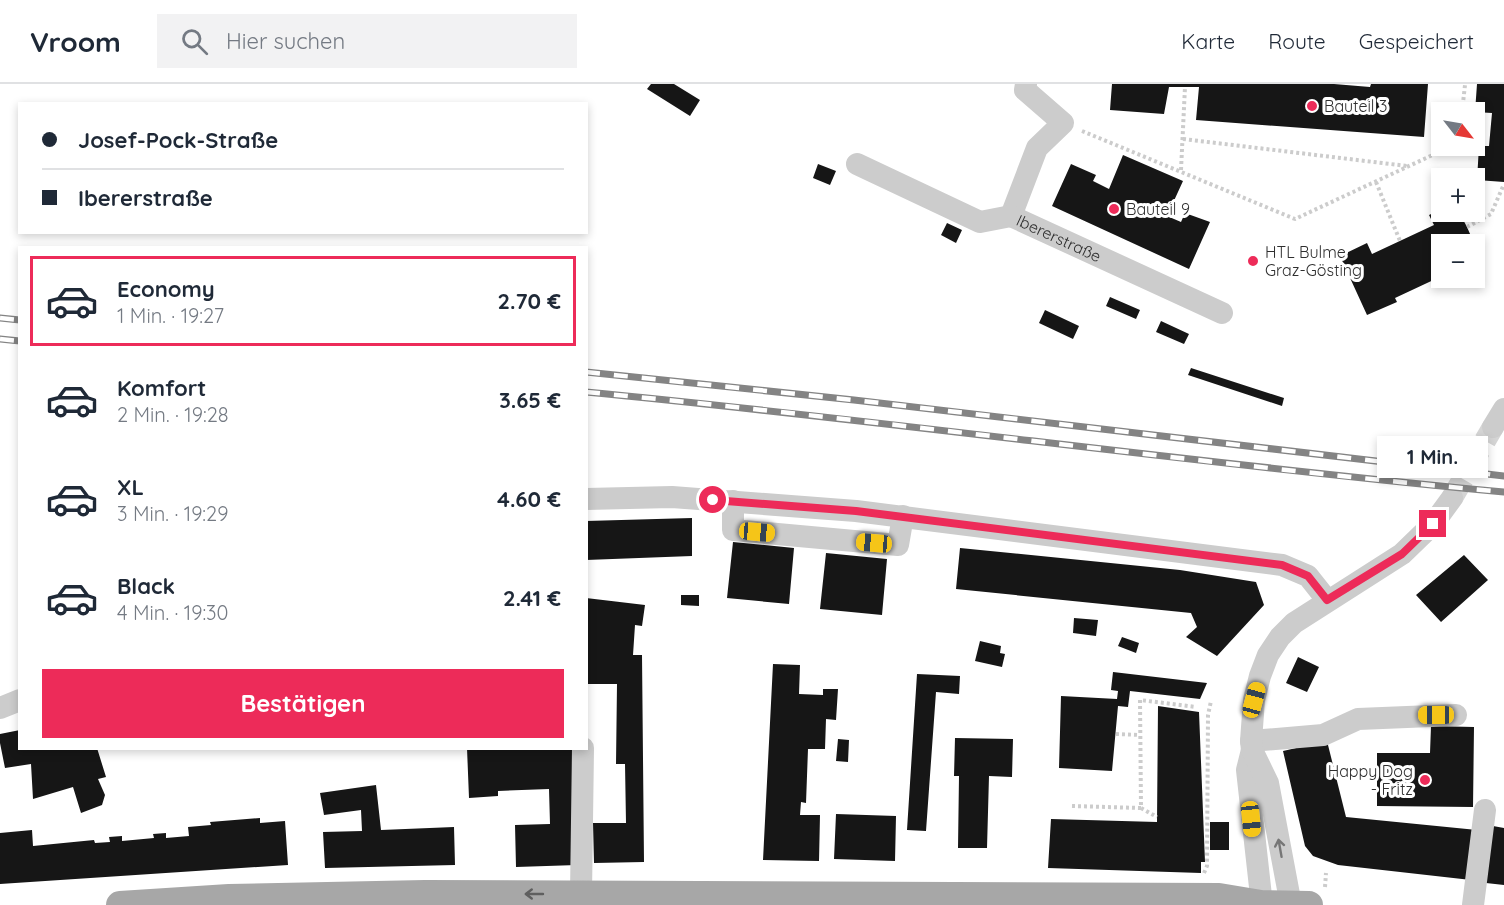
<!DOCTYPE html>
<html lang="de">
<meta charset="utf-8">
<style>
:root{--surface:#fff;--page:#f2f2f3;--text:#1f2937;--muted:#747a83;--line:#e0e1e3;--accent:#ed2b59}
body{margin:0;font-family:Quicksand,sans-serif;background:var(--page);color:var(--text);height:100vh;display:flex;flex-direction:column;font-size:22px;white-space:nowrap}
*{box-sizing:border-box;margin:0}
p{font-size:20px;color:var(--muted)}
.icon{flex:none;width:33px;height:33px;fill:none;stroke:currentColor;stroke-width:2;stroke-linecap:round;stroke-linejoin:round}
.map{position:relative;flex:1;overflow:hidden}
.panel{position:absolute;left:18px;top:162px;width:570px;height:504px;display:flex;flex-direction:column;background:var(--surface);border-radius:0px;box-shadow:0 3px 9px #0003}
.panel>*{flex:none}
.top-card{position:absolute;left:18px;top:18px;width:570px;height:132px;border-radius:0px;box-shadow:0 3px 9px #0003;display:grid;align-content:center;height:132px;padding:0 24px;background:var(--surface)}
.needle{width:39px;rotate:121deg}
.buttons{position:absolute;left:1431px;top:18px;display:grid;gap:12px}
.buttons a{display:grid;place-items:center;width:54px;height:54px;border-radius:0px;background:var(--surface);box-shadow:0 3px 9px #0003;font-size:30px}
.end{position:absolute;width:27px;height:27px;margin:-14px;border:8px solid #ed2b59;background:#fff;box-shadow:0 0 0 3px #fff}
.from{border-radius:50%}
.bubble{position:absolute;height:42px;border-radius:0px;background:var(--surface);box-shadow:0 3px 9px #0003;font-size:20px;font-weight:700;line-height:42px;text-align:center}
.car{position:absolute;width:18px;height:36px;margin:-18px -9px;border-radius:8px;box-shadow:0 0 4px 2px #0007;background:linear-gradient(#f5c518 24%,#345 0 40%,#f5c518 0 76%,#345 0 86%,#f5c518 0)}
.top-card b{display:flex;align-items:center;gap:21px;height:57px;font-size:22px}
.top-card b+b{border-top:2px solid var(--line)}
.top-card i{width:15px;height:15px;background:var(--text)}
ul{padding:10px 0 0;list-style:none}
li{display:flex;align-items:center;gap:18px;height:90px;margin:0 12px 9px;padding:0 12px;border:3px solid transparent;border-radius:0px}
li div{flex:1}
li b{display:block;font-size:22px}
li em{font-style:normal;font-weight:700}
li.current{border-color:var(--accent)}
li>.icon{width:54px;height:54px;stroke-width:1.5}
.cta{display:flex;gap:12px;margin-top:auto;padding:12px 24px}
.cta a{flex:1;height:69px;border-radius:0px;background:var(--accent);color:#fff;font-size:24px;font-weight:700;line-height:69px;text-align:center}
header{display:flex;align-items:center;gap:36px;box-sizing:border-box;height:84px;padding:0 30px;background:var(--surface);border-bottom:2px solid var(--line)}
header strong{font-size:28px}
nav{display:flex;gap:33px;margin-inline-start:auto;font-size:21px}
.search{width:420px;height:54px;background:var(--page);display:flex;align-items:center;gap:15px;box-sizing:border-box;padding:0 21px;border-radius:0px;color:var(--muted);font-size:22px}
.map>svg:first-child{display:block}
.building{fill:#161616}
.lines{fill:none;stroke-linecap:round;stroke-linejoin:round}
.minor-tunnel{stroke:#d5d5d5;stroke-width:22;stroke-dasharray:22 11;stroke-linecap:butt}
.path{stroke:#ccc;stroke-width:4;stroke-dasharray:3 3;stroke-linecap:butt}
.minor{stroke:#ccc;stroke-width:22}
.major{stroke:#a7a7a7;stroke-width:28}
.rail-casing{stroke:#848484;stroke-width:7}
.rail{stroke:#fff;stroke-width:4.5;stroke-dasharray:14;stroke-linecap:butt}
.oneway{stroke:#767676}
.oneway2{stroke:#5f5f5f}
.route{stroke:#ed2b59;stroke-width:8}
.poi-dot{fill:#ed2b59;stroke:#fff;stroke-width:2}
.labels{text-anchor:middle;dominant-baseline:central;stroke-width:6;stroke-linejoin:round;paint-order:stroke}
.poi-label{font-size:16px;fill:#2f2f2f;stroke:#fff;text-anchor:start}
.street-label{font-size:16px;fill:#2f2f2f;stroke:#fff}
</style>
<header>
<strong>Vroom</strong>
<div class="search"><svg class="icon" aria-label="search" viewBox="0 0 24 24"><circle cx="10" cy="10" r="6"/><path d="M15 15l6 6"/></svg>Hier suchen</div>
<nav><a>Karte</a><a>Route</a><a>Gespeichert</a></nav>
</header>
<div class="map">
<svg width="1504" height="821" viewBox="0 0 1504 821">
<rect width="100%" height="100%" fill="#fff"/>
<path class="building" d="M651,0h23l26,16 -10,16 -43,-27z
M1112,0h222l36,3 1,-3h57l-4,53 -228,-17 3,-33h-30l-5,27 -54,-4z
M1477,0h27v98l-27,-2 2,-34h10l3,-33 -17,-1z
M1123,71l60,26 -16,35 14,6 4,-9 25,9 -21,47 -137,-63 19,-42 25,11 -3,6 16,8z
M818,80l18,7 -6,14 -17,-7z
M1442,125v3h17l8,15 17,39 -10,5v-27h-32v32l-47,22 2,4 -30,13 -27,-59 27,-13 5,11 62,-29 -5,-10z
M947,139l15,7 -6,13 -15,-8z
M1110,213l30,13 -4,9 -30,-13z
M1045,226l34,16 -6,13 -34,-16z
M1161,237l28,13 -5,10 -28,-12z
M1191,284l93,30 -2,8 -94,-31z
M692,434v38l-106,4v-39z
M733,458l61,6 -5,56 -62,-6z
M960,464l220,22 76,12 8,23 -47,51 -31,-19 11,-10 -6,-14 -235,-24z
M826,469l61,6 -5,56 -62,-6z
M1464,471l24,25 -47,42 -25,-27z
M681,511h18v11l-18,-1z
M586,514l59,7 -3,21 -7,-1 -2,30h9l2,207 -50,1 -1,-40h33l-1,-59h-9l1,-80h-31z
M1074,534l24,2 -2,16 -23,-3z
M1122,553l17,6 -3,10 -18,-7z
M980,557l21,5 -1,7 5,1 -3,13 -27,-6z
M1298,573l21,10 -12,25 -21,-9z
M773,580l27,1 -1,29 24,1v-6h15l-2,31 -10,-1 -1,30h-17l-2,54 -5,-1 -1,13h20l-1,46 -56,-1z
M1113,588l94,11 -7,16 -70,-8 -2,16 -10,-1 -6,65 -53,-3 2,-72 56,3 1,-8 -7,-1z
M917,590l43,2 -1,18 -23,-2 -10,139 -19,-1z
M1158,622l41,6 6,150h-4v11l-153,-5 3,-49 106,3z
M1431,642l43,1 -1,80 -96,-1v-53h53z
M20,646v18h77l9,29 -8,2 7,16 -3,10 -21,8 -8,-26 -40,12 -2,-35 -26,4 -5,-25v-9z
M955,654l58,1 -1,38 -23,-1 -2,72h-29l1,-72h-5z
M838,655l11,1 -1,22 -12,-1z
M1327,657l19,76 131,13 -6,50 -133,-15 -25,-9 -8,-10 -22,-95z
M467,664h106l4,117 -61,2 -1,-42 35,-1 -1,-35 -51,2v5l-29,2z
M376,701l5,45 73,-3 1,38 -130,3 -2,-36 39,-1 -1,-21 -37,5 -4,-22z
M836,730l60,2 -1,45 -61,-2z
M260,734v5l25,-2 3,44 -288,19v-51l32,-3 1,16 61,-6 1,3 15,-1 -1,-5 13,-1v5l32,-3 -1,-4 13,-1v5l23,-2 -1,-9 23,-2 -1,-3z
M1210,738h19v28h-19z
M1493,742l11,2v57l-18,-2z"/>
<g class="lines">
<path class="minor-tunnel" d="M1452,414l41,-71"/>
<path class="path" d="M1462,28l3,-27
M1082,47l213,88 157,-73
M1183,55l224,27
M1181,86l4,-83
M1376,98l24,59
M1467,143l24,-13 13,-30
M1116,650l24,1
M1072,722l69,2 -1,-108 56,7
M1141,724l16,9
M1204,789l3,-7 1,-151 3,-14
M1325,803l1,-14"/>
<g class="minor">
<path id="s1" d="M1026,0l-1,6 38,33 -26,25 -26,68 211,97"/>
<path d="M857,80l123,58 31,-6"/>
<path d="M1493,343l11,-18"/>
<path d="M586,415l86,-2 184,14 426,54 26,11 19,24"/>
<path d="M733,417v29l165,15 5,-29"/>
<path d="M0,624l20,-8"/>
<path d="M1251,657l72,-6 35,-16 98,-4"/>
<path d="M1252,666l-5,20 15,135"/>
<path d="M581,810l2,-146"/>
<path d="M1291,821l-23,-122 -16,-33 -1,-9 3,-41 6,-24 8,-21 12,-18 14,-14 108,-69 31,-30 19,-26"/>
<path d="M1473,821l12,-95"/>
</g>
<path class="major" d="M120,821l109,-7 196,-4 794,3 42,7 48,1"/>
<defs>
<path id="rail" d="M0,234l20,2
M0,255l20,2
M586,288l268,28 650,76
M586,308c307,29 612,72 918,100"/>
</defs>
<use href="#rail" class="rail-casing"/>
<use href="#rail" class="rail"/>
</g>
<defs><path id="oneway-shaft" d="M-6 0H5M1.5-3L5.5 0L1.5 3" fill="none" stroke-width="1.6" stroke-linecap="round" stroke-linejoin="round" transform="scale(1.5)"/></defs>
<use class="oneway" href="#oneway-shaft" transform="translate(1280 764) rotate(-100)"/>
<use class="oneway2" href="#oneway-shaft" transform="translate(534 810) rotate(-180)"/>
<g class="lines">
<path class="route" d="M713,416l143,11 426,54 26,11 19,24 75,-46 31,-30"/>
</g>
<g class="poi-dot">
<circle cx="1312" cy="22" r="6"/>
<circle cx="1114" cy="125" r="6"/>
<circle cx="1253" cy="177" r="6"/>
<circle cx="1425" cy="696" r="6"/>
</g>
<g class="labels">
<g class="poi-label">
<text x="1324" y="22">Bauteil 3</text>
<text x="1126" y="125">Bauteil 9</text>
<text x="1265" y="168">HTL Bulme<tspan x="1265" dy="18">Graz-Gösting</tspan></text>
<text x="1413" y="687" text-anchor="end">Happy Dog<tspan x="1413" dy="18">- Fritz</tspan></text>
</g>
<g class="street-label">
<text stroke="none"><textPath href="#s1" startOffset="218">Ibererstraße</textPath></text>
</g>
</g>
</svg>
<div class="buttons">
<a><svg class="needle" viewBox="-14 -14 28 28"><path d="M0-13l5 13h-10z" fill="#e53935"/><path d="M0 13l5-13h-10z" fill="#747a83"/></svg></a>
<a>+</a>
<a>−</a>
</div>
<i class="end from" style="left:713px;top:416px"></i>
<i class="end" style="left:1433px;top:440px"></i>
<div class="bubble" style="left:1377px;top:352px;width:111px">1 Min.</div>
<i class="car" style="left:757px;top:448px;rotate:95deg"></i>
<i class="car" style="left:874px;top:459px;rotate:275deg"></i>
<i class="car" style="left:1254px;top:616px;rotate:15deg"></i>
<i class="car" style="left:1436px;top:631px;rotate:270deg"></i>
<i class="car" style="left:1251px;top:735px;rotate:174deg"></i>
<div class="top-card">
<b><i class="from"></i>Josef-Pock-Straße</b>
<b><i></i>Ibererstraße</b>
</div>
<section class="panel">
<ul>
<li class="current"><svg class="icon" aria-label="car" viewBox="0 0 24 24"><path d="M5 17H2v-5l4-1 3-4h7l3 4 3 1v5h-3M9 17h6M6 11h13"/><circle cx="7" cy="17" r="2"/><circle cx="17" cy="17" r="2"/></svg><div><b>Economy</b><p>1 Min. · 19:27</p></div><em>2.70 €</em></li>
<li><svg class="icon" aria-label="car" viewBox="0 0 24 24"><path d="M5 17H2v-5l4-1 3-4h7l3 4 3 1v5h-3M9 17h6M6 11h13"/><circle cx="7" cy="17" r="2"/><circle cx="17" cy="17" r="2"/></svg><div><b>Komfort</b><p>2 Min. · 19:28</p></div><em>3.65 €</em></li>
<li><svg class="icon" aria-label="car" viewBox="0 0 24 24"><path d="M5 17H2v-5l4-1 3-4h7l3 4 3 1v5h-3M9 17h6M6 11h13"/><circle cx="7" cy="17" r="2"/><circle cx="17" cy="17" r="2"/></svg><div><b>XL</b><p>3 Min. · 19:29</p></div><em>4.60 €</em></li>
<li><svg class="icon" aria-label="car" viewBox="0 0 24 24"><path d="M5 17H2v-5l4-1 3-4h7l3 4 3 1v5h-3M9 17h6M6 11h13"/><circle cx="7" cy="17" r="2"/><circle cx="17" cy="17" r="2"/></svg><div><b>Black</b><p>4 Min. · 19:30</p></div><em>2.41 €</em></li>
</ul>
<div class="cta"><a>Bestätigen</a></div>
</section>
</div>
